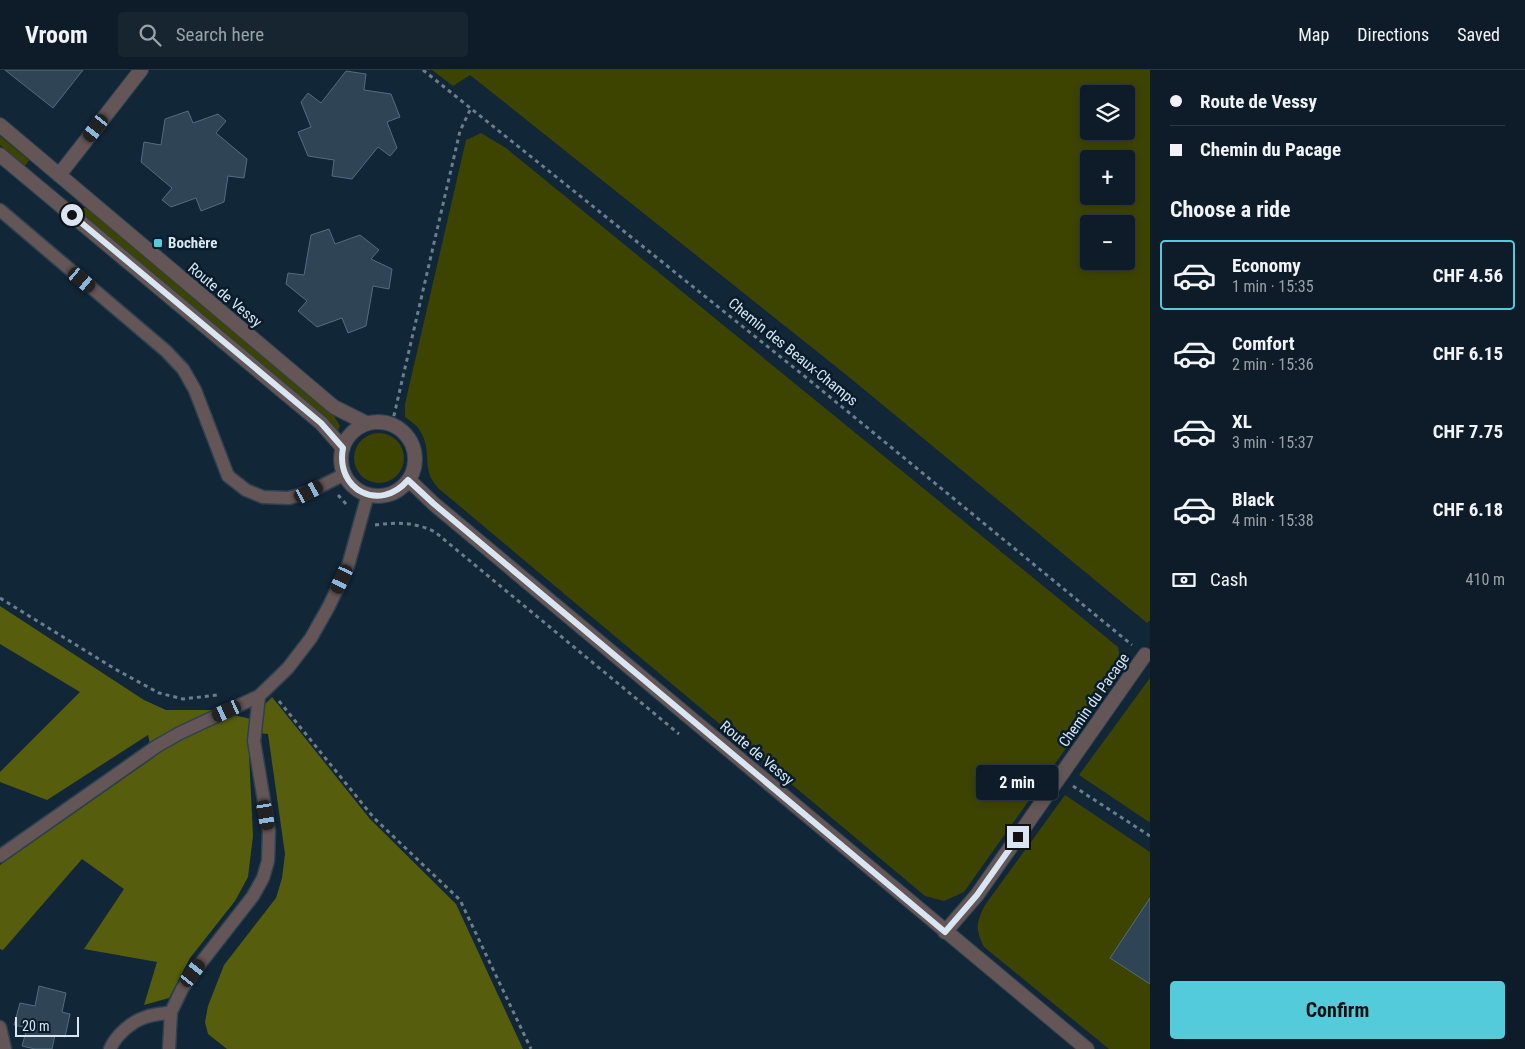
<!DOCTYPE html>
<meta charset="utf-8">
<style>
:root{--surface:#0d1c28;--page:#162530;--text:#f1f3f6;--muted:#9aa1a8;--line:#2d3a45;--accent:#53cbda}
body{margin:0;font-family:"Roboto Condensed",sans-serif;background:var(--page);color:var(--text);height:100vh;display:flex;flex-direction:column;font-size:19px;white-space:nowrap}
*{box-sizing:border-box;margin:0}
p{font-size:16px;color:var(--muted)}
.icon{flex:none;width:28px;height:28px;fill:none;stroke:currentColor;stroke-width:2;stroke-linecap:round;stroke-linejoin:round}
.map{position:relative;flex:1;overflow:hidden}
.side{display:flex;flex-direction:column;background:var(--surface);width:375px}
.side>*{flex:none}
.guide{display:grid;align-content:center;height:110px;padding:0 20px;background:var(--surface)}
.fabs{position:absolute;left:1080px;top:15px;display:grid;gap:10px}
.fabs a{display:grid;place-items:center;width:55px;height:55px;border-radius:5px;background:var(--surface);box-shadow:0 2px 8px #0003,0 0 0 1px var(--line);font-size:25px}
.scale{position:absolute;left:15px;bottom:12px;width:64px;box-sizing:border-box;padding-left:5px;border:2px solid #d9e6f1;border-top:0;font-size:14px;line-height:18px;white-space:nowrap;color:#d9e6f1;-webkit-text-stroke:4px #081c2c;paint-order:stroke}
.end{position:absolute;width:22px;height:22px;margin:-11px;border:6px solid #d9e6f1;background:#111;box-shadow:0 0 0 2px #111}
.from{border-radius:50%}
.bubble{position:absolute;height:35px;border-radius:5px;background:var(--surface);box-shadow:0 2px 8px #0003,0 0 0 1px var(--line);font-size:16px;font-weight:700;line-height:35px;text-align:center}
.car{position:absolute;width:15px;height:30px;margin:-15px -8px;border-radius:6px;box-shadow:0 0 4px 1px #0007;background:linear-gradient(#222 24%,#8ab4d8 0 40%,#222 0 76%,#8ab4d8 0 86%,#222 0)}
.guide b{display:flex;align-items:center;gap:18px;height:48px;font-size:19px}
.guide b+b{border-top:1px solid var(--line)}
.guide i{width:12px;height:12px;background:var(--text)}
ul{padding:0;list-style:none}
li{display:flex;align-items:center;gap:15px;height:70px;margin:0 10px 8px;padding:0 10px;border:2px solid transparent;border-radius:5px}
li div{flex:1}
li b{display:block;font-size:19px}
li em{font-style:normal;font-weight:700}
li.current{border-color:var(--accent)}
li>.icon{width:45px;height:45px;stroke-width:1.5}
h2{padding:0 20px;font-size:22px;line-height:60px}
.pay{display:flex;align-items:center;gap:12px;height:55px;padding:0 20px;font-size:19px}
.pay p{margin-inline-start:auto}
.button{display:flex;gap:10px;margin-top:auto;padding:10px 20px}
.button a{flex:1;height:58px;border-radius:5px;background:var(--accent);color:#111;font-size:20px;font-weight:700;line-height:58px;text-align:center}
header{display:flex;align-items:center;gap:30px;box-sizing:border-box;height:70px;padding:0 25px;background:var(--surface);border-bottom:1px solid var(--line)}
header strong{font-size:24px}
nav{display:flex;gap:28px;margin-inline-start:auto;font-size:18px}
.search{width:350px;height:45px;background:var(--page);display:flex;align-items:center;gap:12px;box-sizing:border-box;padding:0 18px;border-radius:5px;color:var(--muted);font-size:19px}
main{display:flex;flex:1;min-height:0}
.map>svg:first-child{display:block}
.green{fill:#3d4400;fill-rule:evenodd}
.forest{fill:#565e0d}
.building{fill:#2f4556;stroke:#556c7f}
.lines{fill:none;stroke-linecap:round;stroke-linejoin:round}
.service-casing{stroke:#2d4150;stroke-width:15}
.minor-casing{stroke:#2d4150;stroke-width:16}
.tertiary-casing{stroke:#2d4150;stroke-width:16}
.path{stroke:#6c7d8b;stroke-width:3;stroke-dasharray:4 4;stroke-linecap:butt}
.service{stroke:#645657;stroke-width:12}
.minor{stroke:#645657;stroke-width:14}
.tertiary{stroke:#645657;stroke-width:14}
.route{stroke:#d9e6f1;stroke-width:6}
.poi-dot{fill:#53cbda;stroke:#081c2c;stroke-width:2}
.labels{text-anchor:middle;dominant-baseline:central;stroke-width:5;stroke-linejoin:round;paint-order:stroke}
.poi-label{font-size:15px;font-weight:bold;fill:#d9e6f1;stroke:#081c2c;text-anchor:start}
.street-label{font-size:15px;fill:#d9e6f1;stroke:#081c2c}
</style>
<header>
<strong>Vroom</strong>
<div class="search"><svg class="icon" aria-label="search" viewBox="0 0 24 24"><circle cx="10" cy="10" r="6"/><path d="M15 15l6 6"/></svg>Search here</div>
<nav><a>Map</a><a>Directions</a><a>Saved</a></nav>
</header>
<main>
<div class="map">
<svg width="1150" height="979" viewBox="0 0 1150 979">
<rect width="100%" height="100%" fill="#112636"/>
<path class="green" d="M432,0h718v550l-3,3 -303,-250 -374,-298 -17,11zM1089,24h37v37h-37zM1089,89h37v37h-37zM1089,154h37v37h-37z
M481,63l25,15 612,499 4,20 -14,22 -144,203 -20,9 -19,-5 -487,-408c-2,-3 -5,-6 -7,-10 -7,-14 0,-30 -11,-47 -3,-6 -10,-10 -15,-14v-13l61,-264z
M0,66l29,24 -4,6 -25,-21z
M84,138h4l245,206 7,12 -2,5 -9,-10 -247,-206 -1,-6z
M354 388a25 25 0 1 1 50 0a25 25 0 1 1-50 0Z
M1150,608v143l-1,1 -70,-47z
M1065,725l85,57v197h-41l-125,-102c-9,-18 -8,-24 1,-42z"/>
<path class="forest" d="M0,536l144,94 22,10h46l39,9 21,-22 98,122 86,85 67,145h-296l-19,-15 -3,-12 3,-16 16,-41 52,-67 6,-20 3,-24 -17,-120 -20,-2 5,104 -5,41 -13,24 -45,57 -21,40 -25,7 13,-43 -73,-13 40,-60 -42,-30 -79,91 -3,-1v-84l153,-107 -5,-23 -101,65 -47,-18v-10l80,-80 -80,-48z"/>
<path class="building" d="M5,0h78l-30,38z
M346,1l20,3 -2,16 27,4 9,23 -13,5 10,26 -7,8 -12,-9 -26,32 -20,-3 2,-16 -26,-4 -10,-24 13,-5 -10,-25 7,-9 13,10z
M188,41l5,12 25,-9 8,7 -10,12 31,26 -3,19 -16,-2 -4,26 -23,9 -5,-13 -25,9 -9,-7 10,-12 -31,-26 3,-20 17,3 4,-26z
M329,159l6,15 25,-9 19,15 -8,9 21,10 -3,20 -16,-3 -7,40 -18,7 -6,-15 -25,9 -19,-16 9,-10 -21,-17 2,-11 16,2 7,-40z
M1150,828v86l-40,-26z
M39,916l27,7 -4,19 8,2 -5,23 -10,-2 -3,14h-17l-13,-3 5,-18 -13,-3 6,-22 15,3z"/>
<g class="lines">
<defs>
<path id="service" d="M0,140l166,141 17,18 12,21 33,86 18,14 17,7 26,1 20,-6 36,-18
M0,786l157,-110 23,-13 79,-37 29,-28 23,-30 18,-32 19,-40 20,-72
M0,957l5,22
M110,979c6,-14 22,-28 36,-32 8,-3 17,-3 25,-5
M169,979l2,-37 11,-23 11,-16 60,-77 10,-18 5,-17 1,-30 -15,-90 5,-45"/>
<path id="minor" d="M59,105l82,-105
M945,862l32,-37 168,-240"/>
<path id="tertiary" d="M0,55l334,282 32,16
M0,85l321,268 22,25
M341 389a37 37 0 1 1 74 0a37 37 0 1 1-74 0Z
M409,410l25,24 653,545"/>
</defs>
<use href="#service" class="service-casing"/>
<use href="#minor" class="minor-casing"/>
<use href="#tertiary" class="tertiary-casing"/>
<path class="path" d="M423,0l385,309 324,266
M392,354l68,-293 11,-23
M338,425l9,10
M375,455c22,-3 40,-3 60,7l244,202
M0,528l115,71 44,24 24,6 34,-4
M279,631l95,117 86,82 71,149
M1073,716l77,50"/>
<use href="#service" class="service"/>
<use href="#minor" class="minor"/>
<use href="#tertiary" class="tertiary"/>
</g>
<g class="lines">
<path class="route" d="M72,145l249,208 22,25c-8,42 37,65 65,32l26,24 511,428 32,-37 41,-58"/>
</g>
<rect class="poi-dot" x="153" y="168" width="10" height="10" rx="2.5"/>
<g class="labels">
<g class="poi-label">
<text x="168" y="173">Bochère</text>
</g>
<g class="street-label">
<text transform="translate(225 225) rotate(40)">Route de Vessy</text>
<text transform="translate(793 282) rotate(39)">Chemin des Beaux-Champs</text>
<text transform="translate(1094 630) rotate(-55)">Chemin du Pacage</text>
<text transform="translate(757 683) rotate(40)">Route de Vessy</text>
</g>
</g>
</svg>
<div class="fabs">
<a><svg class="icon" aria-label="layers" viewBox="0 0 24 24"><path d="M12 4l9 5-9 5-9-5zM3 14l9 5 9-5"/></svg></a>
<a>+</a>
<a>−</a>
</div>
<div class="scale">20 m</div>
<i class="end from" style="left:72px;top:145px"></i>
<i class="end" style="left:1018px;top:767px"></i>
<div class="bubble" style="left:976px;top:695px;width:82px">2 min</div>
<i class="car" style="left:96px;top:58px;rotate:217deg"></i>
<i class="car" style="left:82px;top:210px;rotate:130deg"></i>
<i class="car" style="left:309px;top:422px;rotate:62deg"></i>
<i class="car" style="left:342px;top:509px;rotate:205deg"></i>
<i class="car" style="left:227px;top:641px;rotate:245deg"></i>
<i class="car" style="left:266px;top:745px;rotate:170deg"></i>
<i class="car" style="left:193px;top:903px;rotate:37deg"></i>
</div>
<section class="side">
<div class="guide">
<b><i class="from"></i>Route de Vessy</b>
<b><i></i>Chemin du Pacage</b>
</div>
<h2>Choose a ride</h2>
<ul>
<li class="current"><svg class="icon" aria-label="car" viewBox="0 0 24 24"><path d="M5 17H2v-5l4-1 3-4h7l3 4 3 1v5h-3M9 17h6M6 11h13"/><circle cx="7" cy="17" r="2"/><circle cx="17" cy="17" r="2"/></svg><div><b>Economy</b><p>1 min · 15:35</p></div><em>CHF 4.56</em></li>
<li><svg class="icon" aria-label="car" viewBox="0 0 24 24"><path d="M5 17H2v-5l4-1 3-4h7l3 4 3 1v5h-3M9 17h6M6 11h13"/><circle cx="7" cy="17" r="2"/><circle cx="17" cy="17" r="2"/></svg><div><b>Comfort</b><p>2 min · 15:36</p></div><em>CHF 6.15</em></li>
<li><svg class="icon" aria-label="car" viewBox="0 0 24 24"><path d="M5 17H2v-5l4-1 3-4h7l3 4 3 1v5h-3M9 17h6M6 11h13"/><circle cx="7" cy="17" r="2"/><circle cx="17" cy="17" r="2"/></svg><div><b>XL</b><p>3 min · 15:37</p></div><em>CHF 7.75</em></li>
<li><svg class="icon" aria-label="car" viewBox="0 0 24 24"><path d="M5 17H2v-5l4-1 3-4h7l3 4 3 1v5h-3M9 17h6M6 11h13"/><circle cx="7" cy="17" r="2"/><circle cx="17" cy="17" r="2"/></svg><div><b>Black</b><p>4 min · 15:38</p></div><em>CHF 6.18</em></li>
</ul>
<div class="pay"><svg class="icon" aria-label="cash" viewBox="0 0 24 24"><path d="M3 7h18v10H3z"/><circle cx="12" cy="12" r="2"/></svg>Cash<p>410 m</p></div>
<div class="button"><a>Confirm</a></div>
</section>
</main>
